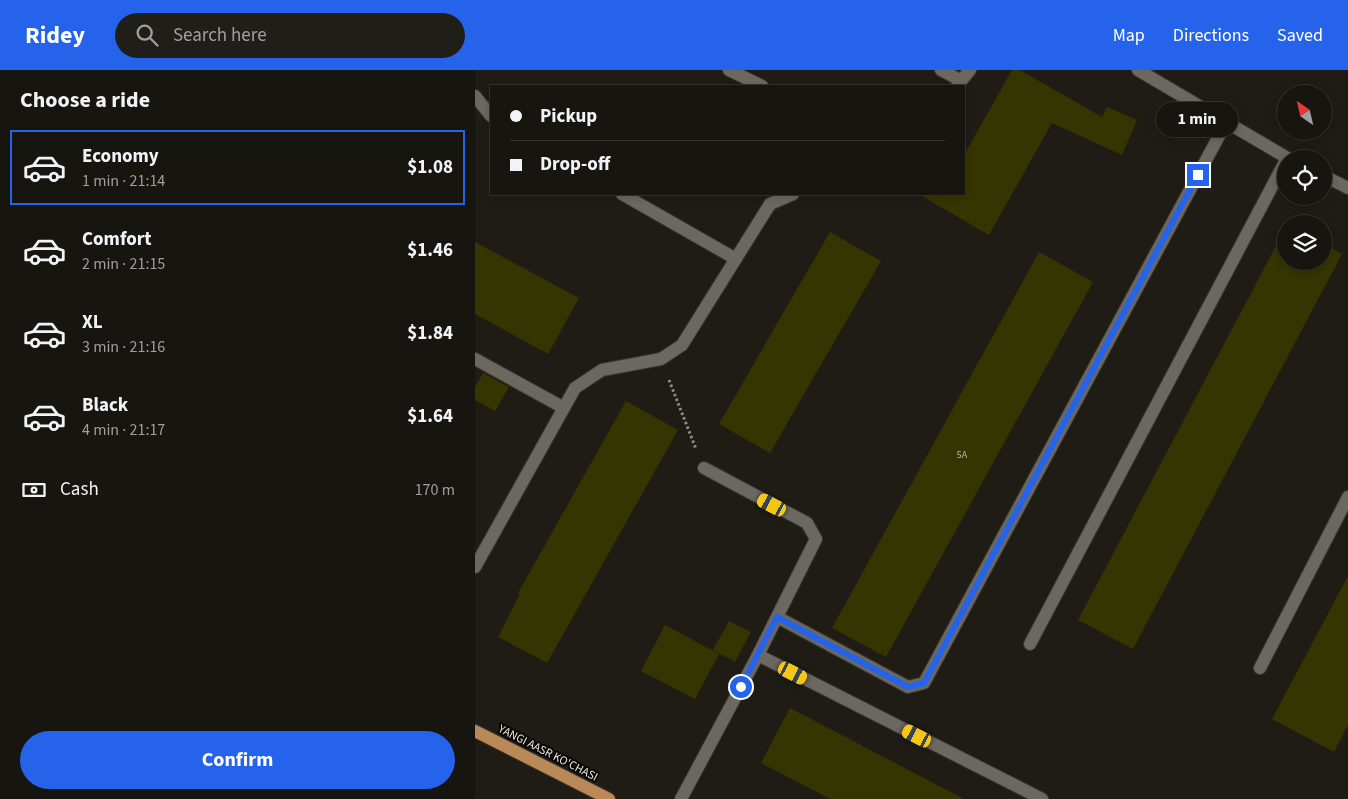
<!DOCTYPE html>
<meta charset="utf-8">
<style>
:root{--surface:#171510;--page:#201e19;--text:#f1f3f6;--muted:#9e9f9f;--line:#363430;--accent:#2563eb}
body{margin:0;font-family:"Source Sans 3",sans-serif;background:var(--page);color:var(--text);height:100vh;display:flex;flex-direction:column;font-size:19px;white-space:nowrap}
*{box-sizing:border-box;margin:0}
p{font-size:16px;color:var(--muted)}
.icon{flex:none;width:28px;height:28px;fill:none;stroke:currentColor;stroke-width:2;stroke-linecap:round;stroke-linejoin:round}
.map{position:relative;flex:1;overflow:hidden}
.details{display:flex;flex-direction:column;background:var(--surface);width:475px}
.details>*{flex:none}
.hud{position:absolute;left:15px;top:15px;width:475px;height:110px;border-radius:0px;box-shadow:0 2px 8px #0003,0 0 0 1px var(--line);display:grid;align-content:center;height:110px;padding:0 20px;background:var(--surface)}
.needle{width:32px;rotate:326deg}
.tools{position:absolute;left:802px;top:15px;display:grid;gap:10px}
.tools a{display:grid;place-items:center;width:55px;height:55px;border-radius:50%;background:var(--surface);box-shadow:0 2px 8px #0003,0 0 0 1px var(--line);font-size:25px}
.end{position:absolute;width:22px;height:22px;margin:-11px;border:6px solid #2563eb;background:#fff;box-shadow:0 0 0 2px #fff}
.from{border-radius:50%}
.bubble{position:absolute;height:35px;border-radius:18px;background:var(--surface);box-shadow:0 2px 8px #0003,0 0 0 1px var(--line);font-size:16px;font-weight:700;line-height:35px;text-align:center}
.car{position:absolute;width:15px;height:30px;margin:-15px -8px;border-radius:6px;box-shadow:0 0 4px 1px #0007;background:linear-gradient(#f5c518 24%,#345 0 40%,#f5c518 0 76%,#345 0 86%,#f5c518 0)}
.hud b{display:flex;align-items:center;gap:18px;height:48px;font-size:19px}
.hud b+b{border-top:1px solid var(--line)}
.hud i{width:12px;height:12px;background:var(--text)}
ul{padding:0;list-style:none}
li{display:flex;align-items:center;gap:15px;height:75px;margin:0 10px 8px;padding:0 10px;border:2px solid transparent;border-radius:0px}
li div{flex:1}
li b{display:block;font-size:19px}
li em{font-style:normal;font-weight:700}
li.selected{border-color:var(--accent)}
li>.icon{width:45px;height:45px;stroke-width:1.5}
h2{padding:0 20px;font-size:22px;line-height:60px}
.pay{display:flex;align-items:center;gap:12px;height:55px;padding:0 20px;font-size:19px}
.pay p{margin-inline-start:auto}
.cta{display:flex;gap:10px;margin-top:auto;padding:10px 20px}
.cta a{flex:1;height:58px;border-radius:30px;background:var(--accent);color:#fff;font-size:20px;font-weight:700;line-height:58px;text-align:center}
header{display:flex;align-items:center;gap:30px;box-sizing:border-box;height:70px;padding:0 25px;background:var(--accent);color:#fff}
header strong{font-size:24px}
nav{display:flex;gap:28px;margin-inline-start:auto;font-size:18px}
.search{width:350px;height:45px;background:var(--page);display:flex;align-items:center;gap:12px;box-sizing:border-box;padding:0 18px;border-radius:28px;color:var(--muted);font-size:19px}
main{display:flex;flex:1;min-height:0}
.map>svg:first-child{display:block}
.building{fill:#353501}
.lines{fill:none;stroke-linecap:round;stroke-linejoin:round}
.lane-casing{stroke:#3a3834;stroke-width:14}
.primary-casing{stroke:#3a3834;stroke-width:14}
.path{stroke:#8e8b85;stroke-width:3;stroke-dasharray:2.5 2.5;stroke-linecap:butt}
.lane{stroke:#6b6860;stroke-width:12}
.primary{stroke:#bb8958;stroke-width:12}
.route{stroke:#2563eb;stroke-width:6}
.labels{text-anchor:middle;dominant-baseline:central;stroke-width:4;stroke-linejoin:round;paint-order:stroke}
.number-label{font-size:10px;fill:#bcbaaa}
.street-label{font-size:12px;fill:#e9e7e2;stroke:#080705}
</style>
<header>
<strong>Ridey</strong>
<div class="search"><svg class="icon" aria-label="search" viewBox="0 0 24 24"><circle cx="10" cy="10" r="6"/><path d="M15 15l6 6"/></svg>Search here</div>
<nav><a>Map</a><a>Directions</a><a>Saved</a></nav>
</header>
<main>
<section class="details">
<h2>Choose a ride</h2>
<ul>
<li class="selected"><svg class="icon" aria-label="car" viewBox="0 0 24 24"><path d="M5 17H2v-5l4-1 3-4h7l3 4 3 1v5h-3M9 17h6M6 11h13"/><circle cx="7" cy="17" r="2"/><circle cx="17" cy="17" r="2"/></svg><div><b>Economy</b><p>1 min · 21:14</p></div><em>$1.08</em></li>
<li><svg class="icon" aria-label="car" viewBox="0 0 24 24"><path d="M5 17H2v-5l4-1 3-4h7l3 4 3 1v5h-3M9 17h6M6 11h13"/><circle cx="7" cy="17" r="2"/><circle cx="17" cy="17" r="2"/></svg><div><b>Comfort</b><p>2 min · 21:15</p></div><em>$1.46</em></li>
<li><svg class="icon" aria-label="car" viewBox="0 0 24 24"><path d="M5 17H2v-5l4-1 3-4h7l3 4 3 1v5h-3M9 17h6M6 11h13"/><circle cx="7" cy="17" r="2"/><circle cx="17" cy="17" r="2"/></svg><div><b>XL</b><p>3 min · 21:16</p></div><em>$1.84</em></li>
<li><svg class="icon" aria-label="car" viewBox="0 0 24 24"><path d="M5 17H2v-5l4-1 3-4h7l3 4 3 1v5h-3M9 17h6M6 11h13"/><circle cx="7" cy="17" r="2"/><circle cx="17" cy="17" r="2"/></svg><div><b>Black</b><p>4 min · 21:17</p></div><em>$1.64</em></li>
</ul>
<div class="pay"><svg class="icon" aria-label="cash" viewBox="0 0 24 24"><path d="M3 7h18v10H3z"/><circle cx="12" cy="12" r="2"/></svg>Cash<p>170 m</p></div>
<div class="cta"><a>Confirm</a></div>
</section>
<div class="map">
<svg width="873" height="729" viewBox="0 0 873 729">
<rect width="100%" height="100%" fill="#1f1c15"/>
<path class="building" d="M537,0h8l82,47 5,-10 30,13 -15,35 -70,-32 -63,112 -71,-41h46v-39z
M811,157v34h38v-17l18,10 -209,395 -55,-29z
M355,162l51,29 -111,192 -51,-29z
M0,172l104,56 -31,56 -73,-40z
M564,182l54,30 -207,375 -54,-29z
M8,303l26,14 -14,24 -20,-11v-13z
M151,331l52,29 -131,233 -49,-26 22,-43 -2,-1z
M873,506v149l-14,27 -62,-33z
M254,551l22,11 -16,30 -22,-12z
M190,555l54,29 -24,45 -54,-28z
M315,638l174,91h-134l-69,-36z"/>
<g class="lines">
<defs>
<path id="lane" d="M254,0l33,16
M466,0l19,10
M663,0l151,89
M482,16l13,-16
M0,26l16,20
M849,106l24,12
M147,124l114,65
M0,289l89,49
M229,398l103,55 9,16 -58,116
M0,497l100,-179 27,-18 59,-11 21,-14 88,-141 23,-10
M302,547l131,70 16,-4 302,-560
M555,574l256,-484
M785,598l88,-171
M206,729l77,-144 284,144"/>
<path id="primary" d="M0,661l134,68"/>
</defs>
<use href="#lane" class="lane-casing"/>
<use href="#primary" class="primary-casing"/>
<path class="path" d="M194,310l27,69"/>
<use href="#lane" class="lane"/>
<use href="#primary" class="primary"/>
</g>
<g class="lines">
<path class="route" d="M266,617l36,-70 131,70 16,-4 274,-508"/>
</g>
<g class="labels">
<g class="number-label">
<text x="487" y="385">5A</text>
</g>
<g class="street-label">
<text transform="translate(73 683) rotate(27)">YANGI AASR KO'CHASI</text>
</g>
</g>
</svg>
<div class="tools">
<a><svg class="needle" viewBox="-14 -14 28 28"><path d="M0-13l5 13h-10z" fill="#e53935"/><path d="M0 13l5-13h-10z" fill="#9e9f9f"/></svg></a>
<a><svg class="icon" aria-label="locate" viewBox="0 0 24 24"><circle cx="12" cy="12" r="6"/><path d="M12 2v4M12 18v4M2 12h4M18 12h4"/></svg></a>
<a><svg class="icon" aria-label="layers" viewBox="0 0 24 24"><path d="M12 4l9 5-9 5-9-5zM3 14l9 5 9-5"/></svg></a>
</div>
<i class="end from" style="left:266px;top:617px"></i>
<i class="end" style="left:723px;top:105px"></i>
<div class="bubble" style="left:681px;top:32px;width:82px">1 min</div>
<i class="car" style="left:297px;top:435px;rotate:298deg"></i>
<i class="car" style="left:318px;top:603px;rotate:117deg"></i>
<i class="car" style="left:442px;top:666px;rotate:297deg"></i>
<div class="hud">
<b><i class="from"></i>Pickup</b>
<b><i></i>Drop-off</b>
</div>
</div>
</main>
